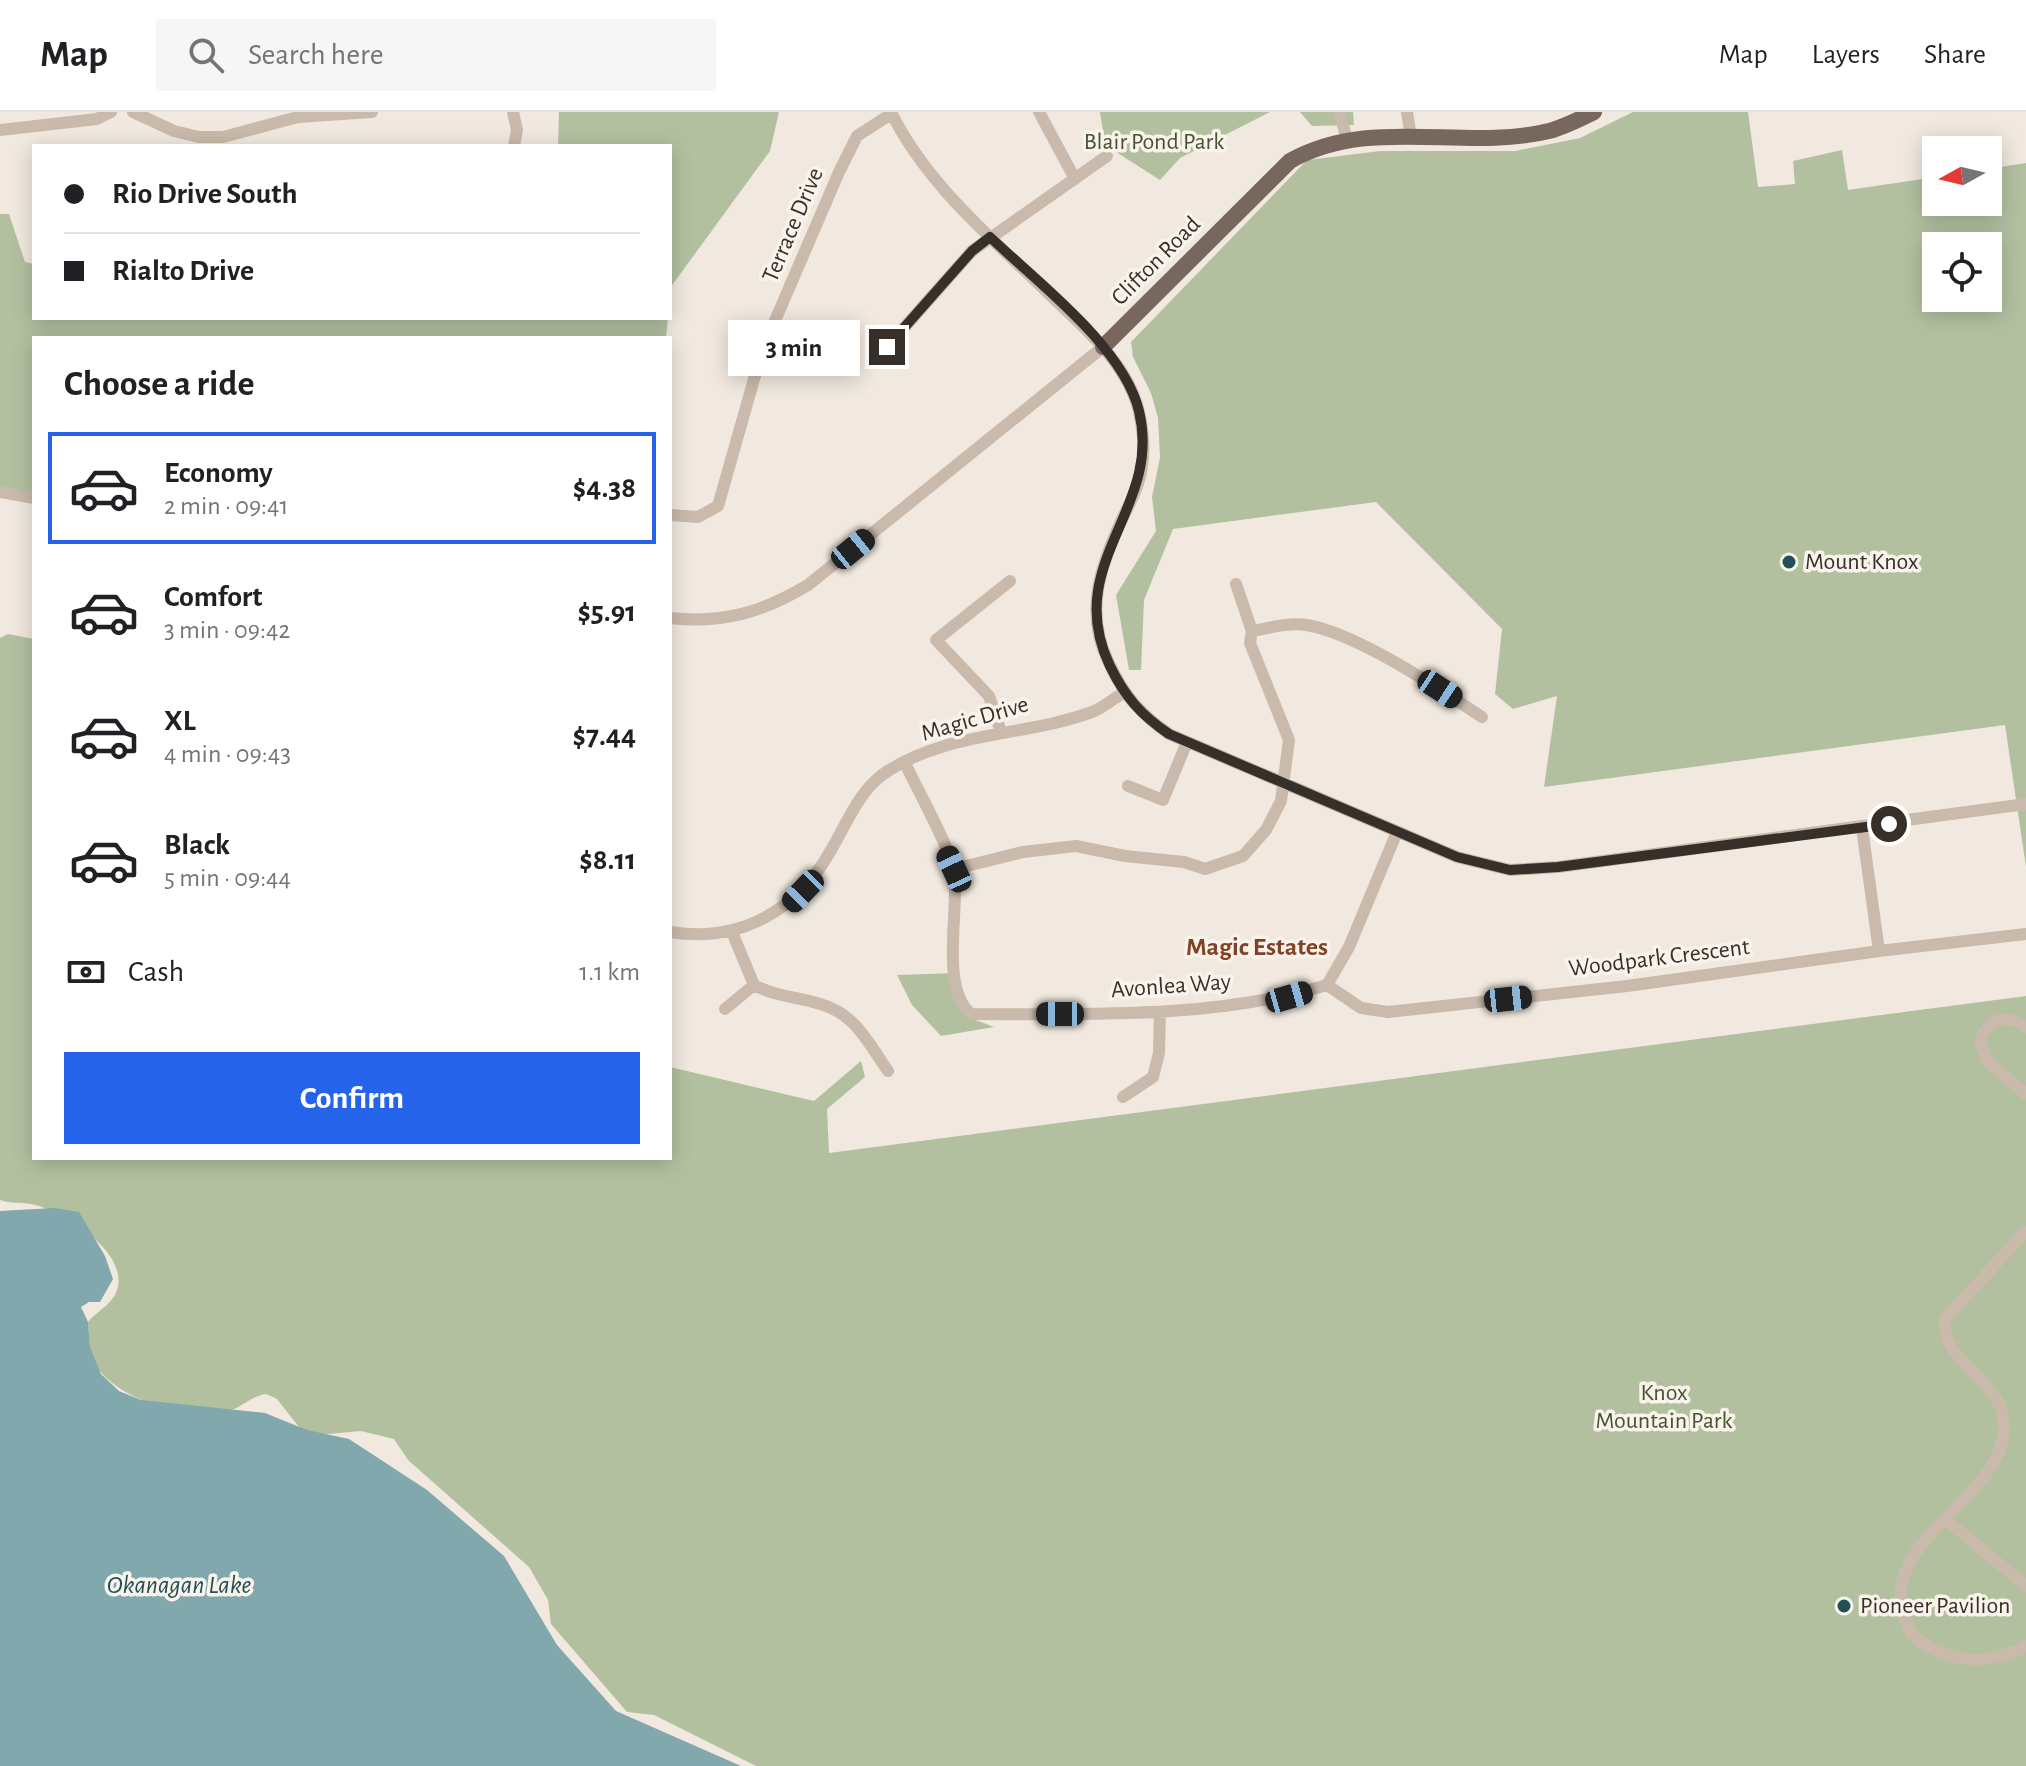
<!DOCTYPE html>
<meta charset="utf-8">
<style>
:root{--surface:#fff;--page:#f6f6f6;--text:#202124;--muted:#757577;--line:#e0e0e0;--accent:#2563eb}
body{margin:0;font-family:"Alegreya Sans",sans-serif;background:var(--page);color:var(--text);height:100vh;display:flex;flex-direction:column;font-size:30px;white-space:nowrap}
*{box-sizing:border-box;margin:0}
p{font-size:26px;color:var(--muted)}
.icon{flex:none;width:44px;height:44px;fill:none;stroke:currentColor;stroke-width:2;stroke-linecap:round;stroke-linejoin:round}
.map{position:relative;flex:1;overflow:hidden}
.details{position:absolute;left:32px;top:224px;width:640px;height:824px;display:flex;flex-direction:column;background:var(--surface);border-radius:0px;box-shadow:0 4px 20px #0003}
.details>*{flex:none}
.guide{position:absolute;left:32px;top:32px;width:640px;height:176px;border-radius:0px;box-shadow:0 4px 20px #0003;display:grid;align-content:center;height:176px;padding:0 32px;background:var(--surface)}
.needle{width:52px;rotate:262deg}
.tools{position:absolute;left:1922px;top:24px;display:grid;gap:16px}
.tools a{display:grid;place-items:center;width:80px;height:80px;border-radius:0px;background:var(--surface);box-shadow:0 4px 20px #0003;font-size:40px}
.end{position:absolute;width:36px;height:36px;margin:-18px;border:10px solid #372f2a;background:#fff;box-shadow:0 0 0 4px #fff}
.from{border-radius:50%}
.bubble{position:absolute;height:56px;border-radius:0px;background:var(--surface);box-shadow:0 4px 20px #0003;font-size:26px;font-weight:700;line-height:56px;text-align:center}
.car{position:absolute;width:24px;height:48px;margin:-24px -12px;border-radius:10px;box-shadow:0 0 6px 2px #0007;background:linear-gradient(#222 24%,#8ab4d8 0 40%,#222 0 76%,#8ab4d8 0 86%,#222 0)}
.guide b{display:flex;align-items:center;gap:28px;height:76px;font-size:30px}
.guide b+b{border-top:2px solid var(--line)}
.guide i{width:20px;height:20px;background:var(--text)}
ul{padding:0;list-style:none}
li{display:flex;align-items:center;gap:24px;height:112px;margin:0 16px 12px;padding:0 16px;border:4px solid transparent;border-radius:0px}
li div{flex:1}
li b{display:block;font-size:30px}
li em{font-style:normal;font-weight:700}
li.selected{border-color:var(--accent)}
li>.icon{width:72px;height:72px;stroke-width:1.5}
h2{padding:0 32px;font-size:36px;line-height:96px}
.pay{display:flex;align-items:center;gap:20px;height:88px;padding:0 32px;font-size:30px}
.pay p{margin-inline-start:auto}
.primary-button{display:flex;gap:16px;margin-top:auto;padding:16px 32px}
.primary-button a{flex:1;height:92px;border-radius:0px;background:var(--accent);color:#fff;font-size:32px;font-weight:700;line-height:92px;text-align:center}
header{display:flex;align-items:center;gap:48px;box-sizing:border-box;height:112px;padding:0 40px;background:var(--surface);border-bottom:2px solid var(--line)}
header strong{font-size:38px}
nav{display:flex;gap:44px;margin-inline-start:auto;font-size:28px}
.search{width:560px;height:72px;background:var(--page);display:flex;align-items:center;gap:20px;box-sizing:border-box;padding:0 28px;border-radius:0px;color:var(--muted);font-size:30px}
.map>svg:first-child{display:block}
.green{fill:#b3c0a0;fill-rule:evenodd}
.water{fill:#80a8ad}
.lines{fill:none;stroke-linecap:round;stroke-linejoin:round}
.minor{stroke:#c9baab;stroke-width:12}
.major{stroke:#78675c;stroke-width:16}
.route{stroke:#372f2a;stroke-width:10}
.poi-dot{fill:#225056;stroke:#f9f3eb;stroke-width:3}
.labels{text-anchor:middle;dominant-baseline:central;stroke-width:7;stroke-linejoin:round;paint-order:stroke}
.park-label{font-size:24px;fill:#45542f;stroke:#f9f3eb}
.street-label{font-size:24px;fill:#372f2a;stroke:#f9f3eb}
.poi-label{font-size:24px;fill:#372f2a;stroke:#f9f3eb;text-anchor:start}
.neighbourhood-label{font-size:26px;font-weight:bold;fill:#814228;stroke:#f9f3eb}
.water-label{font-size:26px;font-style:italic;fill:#225056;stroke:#f9f3eb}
</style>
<header>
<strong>Map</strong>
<div class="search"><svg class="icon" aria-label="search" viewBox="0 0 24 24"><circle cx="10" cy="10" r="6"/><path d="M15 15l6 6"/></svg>Search here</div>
<nav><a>Map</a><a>Layers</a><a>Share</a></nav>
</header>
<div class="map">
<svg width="2026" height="1654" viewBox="0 0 2026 1654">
<rect width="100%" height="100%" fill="#f1e9df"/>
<path class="green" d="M559,0h220l-9,39 -100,137v-142h-112z
M1100,0h170l-90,46 -20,22 -55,-35z
M1300,0h53l1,13 -42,1z
M1633,0h115l10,75 37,-3 -2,-23 49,-11 6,40 88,-13v25h52v-33l38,-6v704l-21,-142 -461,62 13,-91 -44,13 -18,-15 7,-65 -126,-127 -203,27 -29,71 -3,70h-12l-13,-75 40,-64 -4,-34 8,-40 -2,-39 -7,-25 -18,-36 -2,-15 176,-182 73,-9h135l65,-13zM1936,134h52v52h-52z
M0,102h9l16,48 9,2v54h634l-2,20h-632v159l-34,-5z
M8,522l26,5v519h636v-91l144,34 47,-40 4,16 -38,32 2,44 1197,-157v770h-1270l-102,-51 -27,-3 -76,-88 -3,-24 -19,-33 -121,-107 -14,-21 -33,-8 -55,5 -29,-37 -11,-5c-15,2 -25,14 -40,18 -39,8 -115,-13 -133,-52 -4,-11 -4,-26 -5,-38 9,-11 24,-17 29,-32 13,-38 -55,-80 -86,-86 -11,-2 -20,0 -31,-4v-562z
M956,861l14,45 24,9 -53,9 -29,-31 -15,-30z"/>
<path class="water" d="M54,1096l25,4 26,44 8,23 -13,23h-11l-8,5 7,15 2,25 11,27 18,17 22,9 124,13 42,17 42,9 78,51 77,66 53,89 59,66 125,55h-741v-555z"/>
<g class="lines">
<path class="minor" d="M133,0l41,19 25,6h24l75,-20 74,-5
M513,0l4,18 -3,16
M891,0c35,72 101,126 158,182 34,33 79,69 90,118 4,18 6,36 3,54 -2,18 -11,35 -19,51 -22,47 -39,94 -15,144 15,33 31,52 61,73l288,123 53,13 48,-3 468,-63
M1039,0l36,67
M1339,0l8,27
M1407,0l4,25
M0,18l97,-11 14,-7
M887,235l85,-96 135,-95
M0,380l34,6
M670,403l28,2 20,-11 44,-155 77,-179 18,-36 34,-22
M670,506c53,6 93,-6 138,-33l295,-238
M1252,519c17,-3 38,-9 55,-6 51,9 131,63 175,92
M1001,620l-12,-36 -53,-56 74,-59
M905,651c11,24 45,85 49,107 6,39 -15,117 17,144 118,0 242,5 356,-29l22,-38 48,-115
M1128,674l35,14 24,-58
M954,757l69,-17 53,-6 49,10 59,6 21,7 38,-13 23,-26 15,-29 8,-61 -39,-97 2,-12 -16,-47
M670,820c70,11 127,-21 161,-82 15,-25 27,-57 51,-75 62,-44 142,-38 210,-63 11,-4 21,-13 31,-19
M732,820l22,53c26,14 55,12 79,24 25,11 40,41 55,62
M1879,839l147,-17
M1327,873l34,23 27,4 239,-26 252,-35 -17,-123
M725,897l29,-24
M2026,916c-18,-16 -41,-9 -46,15l8,19 38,32
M1123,985l30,-20 6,-24 1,-41
M2026,1119l-81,88c-8,49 81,64 54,132 -24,62 -136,105 -86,185 34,27 74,31 113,10
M1945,1407l81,67"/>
<path class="major" d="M1103,235l187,-186c81,-46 173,-9 259,-30 15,-4 31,-12 45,-19"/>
</g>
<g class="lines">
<path class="route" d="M887,235l85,-96 18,-14c47,45 133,109 149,174 24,99 -78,152 -29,255 15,31 31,49 59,68l288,123 53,13 48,-3 331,-43"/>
</g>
<g class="poi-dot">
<circle cx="1789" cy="450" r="8"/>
<circle cx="1844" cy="1494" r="8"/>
</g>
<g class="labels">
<g class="park-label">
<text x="1154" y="30">Blair Pond Park</text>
<text x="1664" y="1281">Knox<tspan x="1664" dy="28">Mountain Park</tspan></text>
</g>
<g class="street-label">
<text transform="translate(793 113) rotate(-67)">Terrace Drive</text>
<text transform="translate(1156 149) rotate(-45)">Clifton Road</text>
<text transform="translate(975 607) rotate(-16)">Magic Drive</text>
<text transform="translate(1659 846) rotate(-7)">Woodpark Crescent</text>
<text transform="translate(1171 874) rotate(-4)">Avonlea Way</text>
</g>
<g class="poi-label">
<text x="1805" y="450">Mount Knox</text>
<text x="1860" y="1494">Pioneer Pavilion</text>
</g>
<g class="neighbourhood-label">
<text x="1257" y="835">Magic Estates</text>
</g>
<g class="water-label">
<text x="179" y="1473">Okanagan Lake</text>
</g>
</g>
</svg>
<div class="tools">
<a><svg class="needle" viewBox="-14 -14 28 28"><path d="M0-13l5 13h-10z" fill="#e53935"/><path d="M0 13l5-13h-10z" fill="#757577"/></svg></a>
<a><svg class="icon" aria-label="locate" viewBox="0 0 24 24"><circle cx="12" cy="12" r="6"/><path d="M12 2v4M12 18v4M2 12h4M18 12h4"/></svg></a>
</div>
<i class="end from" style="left:1889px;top:712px"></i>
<i class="end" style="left:887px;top:235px"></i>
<div class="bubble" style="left:728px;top:208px;width:132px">3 min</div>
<i class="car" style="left:853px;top:437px;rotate:51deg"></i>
<i class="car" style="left:1440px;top:577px;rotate:123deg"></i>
<i class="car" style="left:954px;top:757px;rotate:335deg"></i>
<i class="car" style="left:803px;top:779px;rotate:224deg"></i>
<i class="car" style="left:1289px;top:885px;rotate:74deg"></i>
<i class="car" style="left:1508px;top:887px;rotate:84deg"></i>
<i class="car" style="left:1060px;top:902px;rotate:270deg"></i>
<div class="guide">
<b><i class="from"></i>Rio Drive South</b>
<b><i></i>Rialto Drive</b>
</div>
<section class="details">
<h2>Choose a ride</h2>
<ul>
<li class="selected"><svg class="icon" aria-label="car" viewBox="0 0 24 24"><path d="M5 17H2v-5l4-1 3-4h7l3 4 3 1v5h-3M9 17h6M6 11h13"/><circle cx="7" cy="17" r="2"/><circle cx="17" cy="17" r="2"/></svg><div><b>Economy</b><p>2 min · 09:41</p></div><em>$4.38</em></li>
<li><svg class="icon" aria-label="car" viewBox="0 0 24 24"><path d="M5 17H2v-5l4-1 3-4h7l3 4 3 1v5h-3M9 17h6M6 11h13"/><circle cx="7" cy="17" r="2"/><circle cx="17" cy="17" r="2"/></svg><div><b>Comfort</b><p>3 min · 09:42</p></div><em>$5.91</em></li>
<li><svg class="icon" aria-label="car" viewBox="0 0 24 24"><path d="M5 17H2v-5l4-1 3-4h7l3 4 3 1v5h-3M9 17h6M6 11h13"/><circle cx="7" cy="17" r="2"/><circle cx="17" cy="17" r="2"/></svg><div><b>XL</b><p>4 min · 09:43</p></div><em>$7.44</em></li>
<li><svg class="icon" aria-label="car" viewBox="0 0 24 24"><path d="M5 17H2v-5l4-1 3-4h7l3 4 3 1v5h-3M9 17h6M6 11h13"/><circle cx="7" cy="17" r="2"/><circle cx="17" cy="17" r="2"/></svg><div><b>Black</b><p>5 min · 09:44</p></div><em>$8.11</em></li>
</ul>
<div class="pay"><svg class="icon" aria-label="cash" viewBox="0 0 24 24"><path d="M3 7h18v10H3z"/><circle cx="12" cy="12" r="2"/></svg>Cash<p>1.1 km</p></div>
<div class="primary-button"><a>Confirm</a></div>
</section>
</div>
